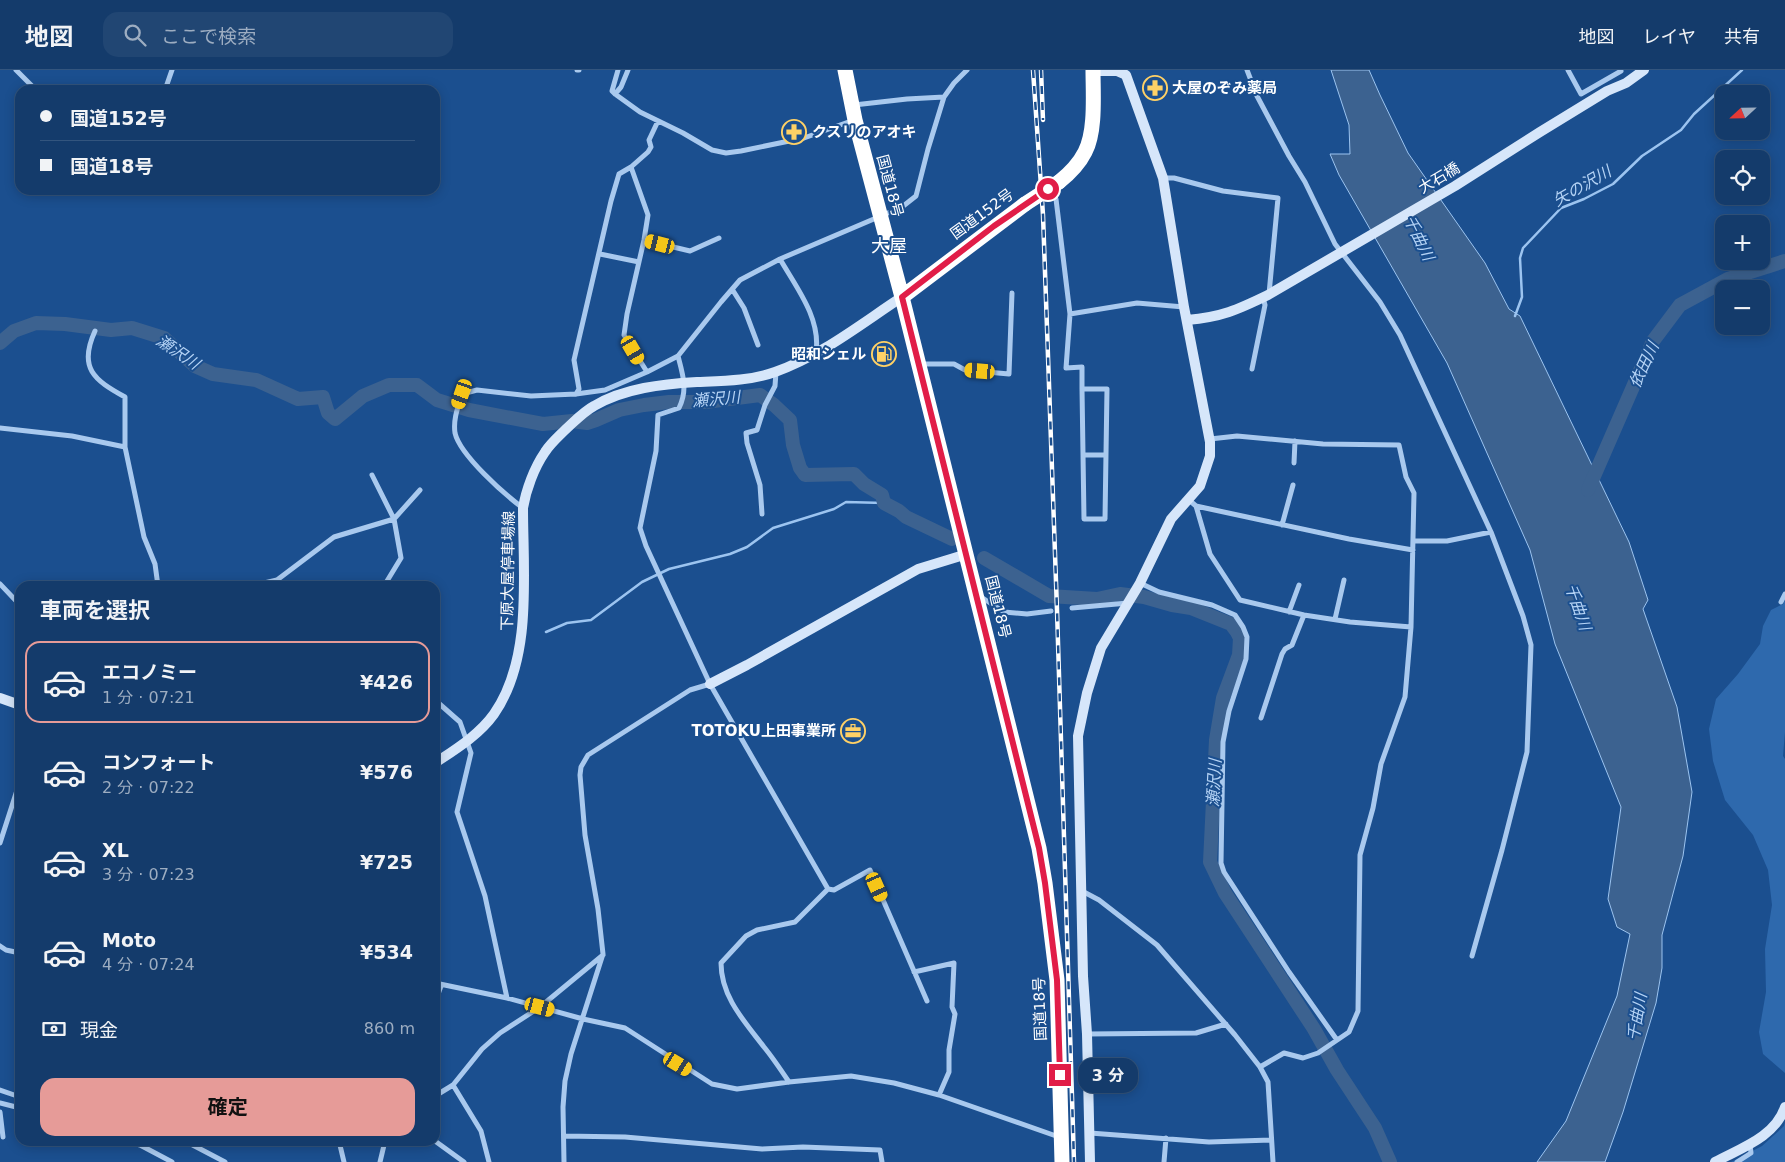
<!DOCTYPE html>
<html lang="ja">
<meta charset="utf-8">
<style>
:root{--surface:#143b6b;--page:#214673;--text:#f1f3f6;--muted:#9dadc1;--line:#33557e;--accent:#e69b98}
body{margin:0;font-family:"DejaVu Sans","Noto Sans JP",sans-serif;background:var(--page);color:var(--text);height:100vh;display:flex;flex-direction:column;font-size:19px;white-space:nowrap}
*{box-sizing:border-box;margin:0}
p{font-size:16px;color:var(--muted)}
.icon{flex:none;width:28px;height:28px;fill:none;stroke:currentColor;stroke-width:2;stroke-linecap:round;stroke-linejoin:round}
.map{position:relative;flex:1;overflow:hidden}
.details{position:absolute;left:15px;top:511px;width:425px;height:565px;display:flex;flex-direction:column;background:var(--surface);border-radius:15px;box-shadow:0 2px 12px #0003,0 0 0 1px var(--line)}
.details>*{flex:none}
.banner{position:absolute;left:15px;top:15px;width:425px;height:110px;border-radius:15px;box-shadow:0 2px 12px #0003,0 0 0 1px var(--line);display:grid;align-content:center;height:110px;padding:0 25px;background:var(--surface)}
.needle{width:32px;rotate:248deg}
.tools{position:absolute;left:1715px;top:15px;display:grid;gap:10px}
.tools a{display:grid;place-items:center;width:55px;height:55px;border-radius:10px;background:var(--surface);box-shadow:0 2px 12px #0003,0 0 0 1px var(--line);font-size:25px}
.end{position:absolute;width:22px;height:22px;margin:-11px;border:6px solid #e11d48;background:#fff;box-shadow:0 0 0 2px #fff}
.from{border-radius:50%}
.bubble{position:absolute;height:35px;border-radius:15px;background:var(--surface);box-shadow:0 2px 12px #0003,0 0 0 1px var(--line);font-size:16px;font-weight:700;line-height:35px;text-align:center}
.car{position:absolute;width:15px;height:30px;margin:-15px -8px;border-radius:6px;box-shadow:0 0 4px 1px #0007;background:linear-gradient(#f5c518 24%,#345 0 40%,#f5c518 0 76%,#345 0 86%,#f5c518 0)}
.banner b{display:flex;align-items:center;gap:18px;height:48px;font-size:19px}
.banner b+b{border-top:1px solid var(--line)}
.banner i{width:12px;height:12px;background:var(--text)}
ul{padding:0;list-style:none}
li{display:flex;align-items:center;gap:15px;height:82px;margin:0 10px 8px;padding:0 15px;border:2px solid transparent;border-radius:15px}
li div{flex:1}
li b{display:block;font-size:19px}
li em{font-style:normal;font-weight:700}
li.selected{border-color:var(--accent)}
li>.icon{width:45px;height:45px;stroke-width:1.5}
h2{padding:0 25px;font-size:22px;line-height:60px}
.pay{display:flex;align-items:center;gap:12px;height:55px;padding:0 25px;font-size:19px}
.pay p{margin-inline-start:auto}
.action{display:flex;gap:10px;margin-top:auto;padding:10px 25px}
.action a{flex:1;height:58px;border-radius:15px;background:var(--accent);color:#111;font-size:20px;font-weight:700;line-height:58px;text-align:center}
header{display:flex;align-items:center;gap:30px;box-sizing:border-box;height:70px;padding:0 25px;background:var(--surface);border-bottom:1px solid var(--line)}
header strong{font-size:24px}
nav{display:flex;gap:28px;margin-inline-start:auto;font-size:18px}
.search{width:350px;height:45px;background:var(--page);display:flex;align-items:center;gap:12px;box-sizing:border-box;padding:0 18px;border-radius:15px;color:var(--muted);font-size:19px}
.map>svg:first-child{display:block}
.green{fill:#2e69ad}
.water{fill:#3c6290;stroke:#9cc4f0}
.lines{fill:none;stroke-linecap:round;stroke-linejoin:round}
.stream{stroke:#9cc4f0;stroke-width:2.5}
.river{stroke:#3c6290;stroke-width:14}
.street{stroke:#a9c9ee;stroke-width:5}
.secondary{stroke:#d6e6fa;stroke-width:10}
.highway{stroke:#fff;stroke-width:15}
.rail-casing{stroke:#fff;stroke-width:4.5}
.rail{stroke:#1b4f8f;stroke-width:2.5;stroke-dasharray:8;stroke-linecap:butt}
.highway-bridge{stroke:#fff;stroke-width:15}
.route{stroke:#e11d48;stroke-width:6}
.labels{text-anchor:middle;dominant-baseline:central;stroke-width:4;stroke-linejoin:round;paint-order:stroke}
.poi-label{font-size:15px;font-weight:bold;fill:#fff;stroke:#1b4f8f;text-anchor:start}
.street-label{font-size:15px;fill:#fff;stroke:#1b4f8f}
.water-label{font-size:16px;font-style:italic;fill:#b5d3f5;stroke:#1b4f8f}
.quarter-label{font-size:18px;fill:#fff;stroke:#1b4f8f}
</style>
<header>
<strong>地図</strong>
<div class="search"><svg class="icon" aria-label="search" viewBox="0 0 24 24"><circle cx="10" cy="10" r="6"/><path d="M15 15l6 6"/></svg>ここで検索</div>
<nav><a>地図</a><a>レイヤ</a><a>共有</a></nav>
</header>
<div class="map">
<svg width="1785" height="1092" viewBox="0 0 1785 1092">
<rect width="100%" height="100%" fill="#1b4f8f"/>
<path class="green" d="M1785,530v132l-2,24 2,3v314l-22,-19 -4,-22 7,-40 -1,-43 7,-44 -4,-35 -15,-35 -28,-35 -12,-39 -4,-32 7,-30 22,-25 22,-30 3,-18 8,-16 12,-6z
M1785,1052v40h-54l31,-16 22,-20z"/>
<path class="water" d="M1331,0h38l11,25 28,58 77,110 24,46 11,7 109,226 19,58 -5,9 34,98 15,85 -9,64 -21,79v33l-6,35 -33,109 -18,50h-68l29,-41 51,-125 13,-62 -13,-7 -9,-28 13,-92 -66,-163 -25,-94 -83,-187 -108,-188 -9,-21h20l-1,-29z"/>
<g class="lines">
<path class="stream" d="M1515,246l7,-19 -2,-39 3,-10 38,-40 23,-9 29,-15 29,-28 39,-26 13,-16 48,-44
M546,562l21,-9 24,-3 51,-38 27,-13 61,-15 17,-7 26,-19 61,-19 12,-7 38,1"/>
<path class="river" d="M0,273l14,-12 22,-8 29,1 46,6 21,-2 32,10 31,28 18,8 43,6 42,19 25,-2 5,16 7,6 28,-23 26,-11h28l20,15 32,10 74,14 29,-3 15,2 9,-3 23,-10 25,-5 25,-3h37l54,-7 14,10 16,15 3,25 7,23 5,7 49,-1 10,10 18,11 2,8 15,8 7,6 46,22
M1588,420l65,-149 27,-36 48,-26 57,-18
M984,488l65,38 48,3 23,-5 24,3 28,8 19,3 40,16 6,8 3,6 -1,17 -16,43 -7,42 -6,122 15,31 89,136 23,41 38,58 15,34"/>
<path class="street" d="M16,0l20,20
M577,0h2
M618,0l-6,21 3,3 25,18 43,21 29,17 14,3 15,-2 63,-13 50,-18
M1247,0l10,26 32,60 16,26 30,62 45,58 20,33 91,197 32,84 8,29 -4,107 -25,98 -30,106
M1568,0l13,24 40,-23
M165,20l7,-20
M615,24l6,-7 7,-17
M854,35l53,-6 37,-2 10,-14 13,-13
M631,97l17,-15 3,-5 -2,-7 9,-19
M1163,108h11l49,13 55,7 -9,96
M1056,129l14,115 -4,54 16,-1v22
M644,170l46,11 29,-13
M600,184l39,8
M780,189c16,28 41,59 36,93
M732,219l12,19 14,37
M1070,244l67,-11 47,4
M95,261c-17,37 -1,49 30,66v50
M919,294h35l11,6 44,4 3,-81
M1252,299l13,-64 -2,-7
M1082,319h25l-2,130h-21z
M576,324l3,-5 -5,-29 37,-159 8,-27 12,-7 17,48 -4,25 -17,74 -3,21 23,37
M0,358l72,8 53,11 19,90 11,27 3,22
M1210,369l27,-3 86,8 76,1 7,32 8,16 -3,134 -6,70 -24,67 -8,44 -13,47 -2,156 -9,21 -31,21 -15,5 -19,-5 -24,14
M1083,385h23
M1294,393l1,-22
M372,405l22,44 7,39 -17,28
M1189,430l7,6 14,48 30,46 64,15 46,7 61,5
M1196,436l153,33 64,11
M523,438c-19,-14 -63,-53 -68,-75 -2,-14 3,-26 7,-39l15,-4 54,6 45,-2 29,-4 42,-18 31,-16
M762,444l-2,-29 -13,-42 -1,-10 11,-3 8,-25 10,-19 1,-14
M1282,455l11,-40
M1414,471h33l44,-9
M277,510l8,6
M1140,513l19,9 53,13 23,10 8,12 4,10 -1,22 -17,52 -6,31 -2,121 3,9 65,100 48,68
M0,514l20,21
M251,516l26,-6 57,-43 60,-18 26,-29
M981,527l23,15 23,2 24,-3
M1781,532l4,-8
M1072,538l56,-5
M1289,542l10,-27
M1335,549l9,-39
M435,630l25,22 11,31 -14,59 28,84 22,102
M1261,648l21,-64 3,-5 7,-4 12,-30
M0,773l20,-62
M828,819l6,1 36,-20 57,131
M1082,821l17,9 58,45 78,90 25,32 8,15 5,80
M0,876l6,4 14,3
M914,902l40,-9 -2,44 3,7 -6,36v22l-10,23
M435,913l72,15 76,21 42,9 87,56 25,5 52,-7 62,-6 43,7 45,12 120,42
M435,932l6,-16
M1087,964l109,-1 30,-9
M789,1012c-8,-12 -16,-24 -25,-35 -19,-25 -43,-50 -43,-84l25,-27 11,-6 38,-8 33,-33 -118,-205 -64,-138 -6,-18 16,-77 2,-36 21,-7c9,-18 4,-33 -1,-52l43,-54 19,-22 40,-21 122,-52 14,-11 12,-47 16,-52
M453,1015l28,46 8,31
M0,1020l20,7
M435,1026l18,-11 29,-36 18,-16 40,-26 63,-52
M0,1033l20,5
M0,1042l3,25
M1090,1063l119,9 62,-2
M564,1066l61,1 137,12 41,-2 77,3 2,12
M127,1071l13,4 32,17
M185,1071l40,21
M339,1071l5,21
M435,1071l29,21
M380,1092l5,-21
M564,1092l-1,-55 2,-26 6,-27 32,-100 -5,-45 -13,-74 -5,-60 1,-8 7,-12 102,-65 20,-6
M1164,1092l2,-24
M1737,1092l14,-9 -1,-9"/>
<path class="secondary" d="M1187,250c35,-3 50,-10 81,-25l187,-109 85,-54 67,-41 19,-8 18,-13
M710,614l37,-19 171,-96 49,-15
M0,628l20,7
M435,693c21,-14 44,-28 59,-49 39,-56 29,-140 29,-206 3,-18 11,-40 22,-56 5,-8 13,-15 20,-22 10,-9 18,-18 29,-24 30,-18 69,-22 103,-24 26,-1 53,-1 78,-10 46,-16 87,-49 127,-75
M1090,1092l-3,-128 -4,-58 -5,-240 9,-43 14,-45 39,-65 31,-64 29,-33 10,-30v-14l-26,-135 -21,-129 -37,-103 -9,-4h-24
M1715,1092c26,-14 60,-25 70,-55"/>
<path class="highway" d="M845,0l10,50 47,177 137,551 6,35 12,97 5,182
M1059,112c10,-8 20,-18 26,-30 11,-21 8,-58 8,-82
M902,227l123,-93"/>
<defs>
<path id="rail" d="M1033,0l10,145 14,395 17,552
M1041,0l2,50"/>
</defs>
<use href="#rail" class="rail-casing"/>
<use href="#rail" class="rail"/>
<path class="highway-bridge" d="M1025,134l34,-22"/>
</g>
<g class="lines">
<path class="route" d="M1048,119l-54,37 -92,71 137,551 6,35 12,97 3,95"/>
</g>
<defs>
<symbol id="pharmacy-ring" viewBox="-11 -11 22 22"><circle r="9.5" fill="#1b4f8f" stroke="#ffd166" stroke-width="1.5"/><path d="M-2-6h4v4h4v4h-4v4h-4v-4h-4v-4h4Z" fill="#ffd166"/></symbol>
<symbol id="fuel-ring" viewBox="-11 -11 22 22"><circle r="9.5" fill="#1b4f8f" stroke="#ffd166" stroke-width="1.5"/><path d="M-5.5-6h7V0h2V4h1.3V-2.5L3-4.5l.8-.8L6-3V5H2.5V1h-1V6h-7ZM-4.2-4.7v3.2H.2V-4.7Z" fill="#ffd166"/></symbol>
<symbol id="office-ring" viewBox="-11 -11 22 22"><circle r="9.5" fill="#1b4f8f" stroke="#ffd166" stroke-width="1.5"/><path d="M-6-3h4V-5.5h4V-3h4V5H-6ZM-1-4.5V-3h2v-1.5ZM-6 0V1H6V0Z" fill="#ffd166"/></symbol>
</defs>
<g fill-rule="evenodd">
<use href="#pharmacy-ring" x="1141" y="4" width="28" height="28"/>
<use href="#pharmacy-ring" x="780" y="48" width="28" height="28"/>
<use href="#fuel-ring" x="870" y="270" width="28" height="28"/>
<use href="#office-ring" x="839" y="647" width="28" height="28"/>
</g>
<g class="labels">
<g class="poi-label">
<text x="1172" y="18">大屋のぞみ薬局</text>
<text x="812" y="62">クスリのアオキ</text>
<text x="866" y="284" text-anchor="end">昭和シェル</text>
<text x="836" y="661" text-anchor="end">TOTOKU上田事業所</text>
</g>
<g class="street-label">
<text transform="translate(1439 108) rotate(-31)">大石橋</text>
<text transform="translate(890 116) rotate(75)">国道18号</text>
<text transform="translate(982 144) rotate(-36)">国道152号</text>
<text transform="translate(508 501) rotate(-89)">下原大屋停車場線</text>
<text transform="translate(998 537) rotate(76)">国道18号</text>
<text transform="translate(1040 939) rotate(-92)">国道18号</text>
</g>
<g class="water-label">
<text transform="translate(1582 116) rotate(-30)">矢の沢川</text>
<text transform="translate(1419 168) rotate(64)">千曲川</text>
<text transform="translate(178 282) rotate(34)">瀬沢川</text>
<text transform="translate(1644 295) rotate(-65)">依田川</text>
<text transform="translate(716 329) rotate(-5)">瀬沢川</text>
<text transform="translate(1578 537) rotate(71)">千曲川</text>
<text transform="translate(1214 713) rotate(-87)">瀬沢川</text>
<text transform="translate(1637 947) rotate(-80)">千曲川</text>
</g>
<g class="quarter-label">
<text x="889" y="175">大屋</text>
</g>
</g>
</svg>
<div class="tools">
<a><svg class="needle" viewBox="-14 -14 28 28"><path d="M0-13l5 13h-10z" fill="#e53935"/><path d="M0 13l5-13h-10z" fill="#9dadc1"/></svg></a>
<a><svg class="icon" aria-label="locate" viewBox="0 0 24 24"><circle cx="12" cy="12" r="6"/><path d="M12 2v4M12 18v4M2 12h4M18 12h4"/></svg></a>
<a>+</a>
<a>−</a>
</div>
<i class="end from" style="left:1048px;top:119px"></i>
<i class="end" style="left:1060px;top:1005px"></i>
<div class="bubble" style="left:1078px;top:988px;width:60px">3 分</div>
<i class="car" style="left:660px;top:174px;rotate:284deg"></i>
<i class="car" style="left:633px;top:280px;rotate:150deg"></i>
<i class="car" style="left:980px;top:301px;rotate:275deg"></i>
<i class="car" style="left:462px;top:324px;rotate:199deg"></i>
<i class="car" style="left:877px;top:817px;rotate:156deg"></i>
<i class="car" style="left:540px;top:937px;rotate:105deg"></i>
<i class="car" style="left:678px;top:994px;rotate:121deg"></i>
<div class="banner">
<b><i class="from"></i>国道152号</b>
<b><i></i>国道18号</b>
</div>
<section class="details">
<h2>車両を選択</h2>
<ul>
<li class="selected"><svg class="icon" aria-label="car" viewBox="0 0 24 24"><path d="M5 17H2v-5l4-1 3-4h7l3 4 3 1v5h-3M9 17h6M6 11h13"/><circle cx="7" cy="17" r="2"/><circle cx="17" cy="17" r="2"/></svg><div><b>エコノミー</b><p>1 分 · 07:21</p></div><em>¥426</em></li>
<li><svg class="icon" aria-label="car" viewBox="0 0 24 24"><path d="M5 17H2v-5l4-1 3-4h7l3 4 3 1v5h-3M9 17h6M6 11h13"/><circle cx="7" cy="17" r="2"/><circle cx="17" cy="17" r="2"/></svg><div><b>コンフォート</b><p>2 分 · 07:22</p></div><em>¥576</em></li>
<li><svg class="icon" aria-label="car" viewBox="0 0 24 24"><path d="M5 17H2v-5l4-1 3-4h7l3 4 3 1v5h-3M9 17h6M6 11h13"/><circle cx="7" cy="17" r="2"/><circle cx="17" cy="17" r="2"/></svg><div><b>XL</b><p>3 分 · 07:23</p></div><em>¥725</em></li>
<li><svg class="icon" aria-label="car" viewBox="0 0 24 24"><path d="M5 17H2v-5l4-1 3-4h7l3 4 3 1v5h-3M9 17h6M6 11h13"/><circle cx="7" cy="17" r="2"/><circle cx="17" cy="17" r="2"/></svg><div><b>Moto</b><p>4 分 · 07:24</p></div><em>¥534</em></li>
</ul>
<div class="pay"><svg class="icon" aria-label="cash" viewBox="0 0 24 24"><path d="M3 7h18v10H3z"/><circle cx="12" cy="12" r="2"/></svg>現金<p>860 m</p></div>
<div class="action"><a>確定</a></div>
</section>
</div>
